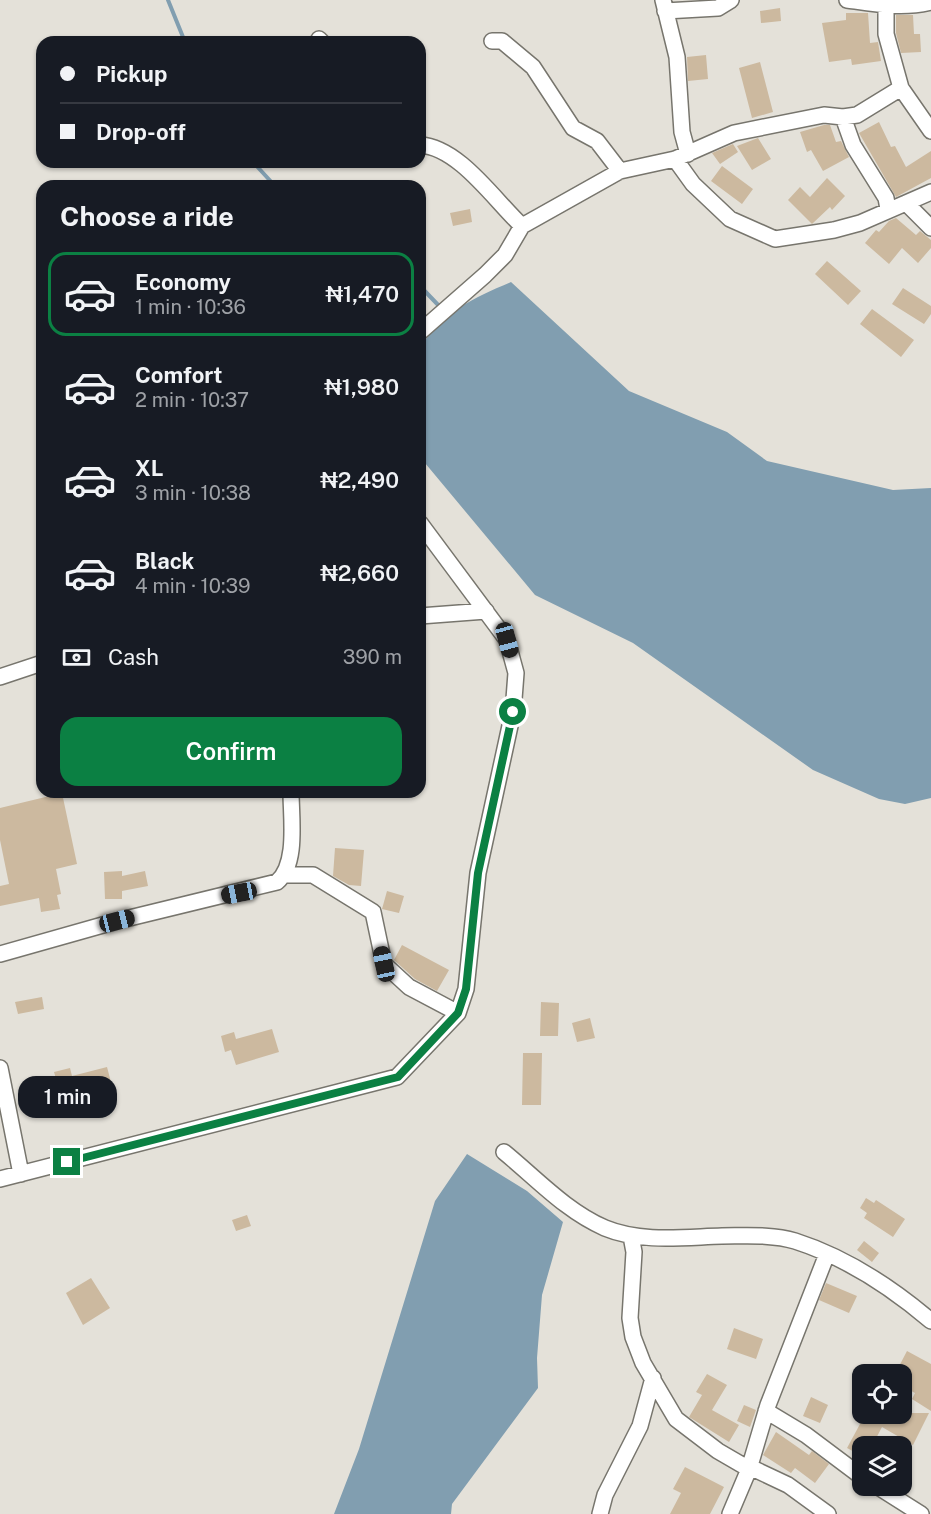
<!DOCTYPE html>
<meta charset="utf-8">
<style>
:root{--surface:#171b24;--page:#20242c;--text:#f1f3f6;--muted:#9ea1a6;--line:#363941;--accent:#0b8043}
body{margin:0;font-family:"Public Sans",sans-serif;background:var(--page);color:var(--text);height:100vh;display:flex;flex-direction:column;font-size:22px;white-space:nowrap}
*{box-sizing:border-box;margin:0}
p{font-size:20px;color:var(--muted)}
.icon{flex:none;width:33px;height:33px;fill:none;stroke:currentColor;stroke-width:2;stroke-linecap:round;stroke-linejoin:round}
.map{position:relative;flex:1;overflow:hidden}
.drawer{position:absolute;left:36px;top:180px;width:390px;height:618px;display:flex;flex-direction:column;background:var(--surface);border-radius:18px;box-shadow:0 2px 4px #0004}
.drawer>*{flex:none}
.guide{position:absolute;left:36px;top:36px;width:390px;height:132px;border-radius:18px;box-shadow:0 2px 4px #0004;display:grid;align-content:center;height:132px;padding:0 24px;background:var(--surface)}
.tools{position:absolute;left:852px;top:1364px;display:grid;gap:12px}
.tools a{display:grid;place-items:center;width:60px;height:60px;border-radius:12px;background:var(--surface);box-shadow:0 2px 4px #0004;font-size:30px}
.end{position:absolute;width:27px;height:27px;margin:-14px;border:8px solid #0b8043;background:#fff;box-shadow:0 0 0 3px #fff}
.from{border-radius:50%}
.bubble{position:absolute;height:42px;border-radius:18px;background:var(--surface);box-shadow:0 2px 4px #0004;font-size:20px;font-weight:600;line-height:42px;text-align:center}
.car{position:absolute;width:18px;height:36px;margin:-18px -9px;border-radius:8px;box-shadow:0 0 4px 2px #0007;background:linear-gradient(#222 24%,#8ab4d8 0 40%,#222 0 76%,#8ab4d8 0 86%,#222 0)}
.guide b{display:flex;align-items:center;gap:21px;height:57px;font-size:22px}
.guide b+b{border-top:2px solid var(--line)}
.guide i{width:15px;height:15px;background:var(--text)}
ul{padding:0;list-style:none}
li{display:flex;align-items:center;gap:18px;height:84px;margin:0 12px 9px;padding:0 12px;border:3px solid transparent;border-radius:18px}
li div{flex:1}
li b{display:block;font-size:22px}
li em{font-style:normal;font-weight:600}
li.selected{border-color:var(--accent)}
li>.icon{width:54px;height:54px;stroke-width:1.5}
h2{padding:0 24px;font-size:27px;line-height:72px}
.pay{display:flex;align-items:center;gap:15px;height:66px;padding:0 24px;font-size:22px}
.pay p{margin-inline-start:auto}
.primary-button{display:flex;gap:12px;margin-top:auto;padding:12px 24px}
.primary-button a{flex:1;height:69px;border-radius:18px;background:var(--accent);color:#fff;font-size:24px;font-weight:600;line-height:69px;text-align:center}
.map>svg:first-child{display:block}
.water{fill:#819eb0}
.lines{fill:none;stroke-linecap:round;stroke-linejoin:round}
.stream{stroke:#819eb0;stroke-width:4}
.building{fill:#ccb99f}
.minor-casing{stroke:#77756d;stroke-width:18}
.minor{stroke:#fff;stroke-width:15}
.route{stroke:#0b8043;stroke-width:8}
</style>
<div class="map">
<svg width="931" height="1514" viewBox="0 0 931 1514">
<rect width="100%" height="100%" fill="#e4e1d9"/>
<path class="water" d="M511,282l118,109 98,41 40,29 126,29 38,-2v310l-26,6 -26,-5 -66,-29 -180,-127 -98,-48 -115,-138v-110c25,-36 53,-49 91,-65z
M467,1154l60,37 36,31 -21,73 -5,63 1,30 -86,116 -1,10h-117l25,-65 76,-248z"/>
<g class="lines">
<path class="stream" d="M168,0l17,42
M253,162l22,24
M420,286l21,22"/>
</g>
<path class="building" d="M780,8l1,13 -20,2 -1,-12z
M846,13h22l2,30 8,-1 3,19 -29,4 -1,-6 -22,3 -7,-39 24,-3z
M896,15h17l1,19h6l1,18 -20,1 -5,-20z
M706,55l2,24 -20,2 -1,-24z
M760,62l13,50 -21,6 -13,-50z
M879,122l12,25 4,-1 11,21 25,-16v27l-35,19 -37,-64z
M824,125h6l6,17 5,-1 8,16 -26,14 -12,-21 -4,2 -7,-20z
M758,138l13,21 -19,11 -15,-24z
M733,144l5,8 -18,12 -8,-11z
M722,166l31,23 -11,15 -31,-23z
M827,178l18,18 -13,14 -2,-3 -18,17 -24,-24 12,-13 10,10z
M470,209l2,13 -19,4 -3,-13z
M896,218l20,17 4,-4 11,9v8l-13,15 -16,-15 -13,16 -24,-21 11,-13 3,2 10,-11z
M827,261l34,30 -13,14 -33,-31z
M903,288l28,18v8l-7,10 -32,-20z
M872,309l42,31 -13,17 -41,-33z
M62,793l15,71 -21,5 5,25 -4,1 3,14 -19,3 -2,-14 -39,8v-20l9,-2 -9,-44v-32z
M335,848l29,2 -3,36 -12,-1 -16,-9z
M122,871v5l23,-5 3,15 -26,5v8h-17l-1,-27z
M387,891l17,5 -5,17 -17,-4z
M402,945l47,25 -12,21 -22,-12 -21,-19z
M42,997l2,12 -26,5 -3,-12z
M541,1002l18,1 -1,33h-18z
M590,1018l5,20 -18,4 -5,-19z
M272,1029l7,23 -43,13 -5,-15 -6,2 -4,-16 13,-4 2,7z
M523,1053h19l-1,52h-19z
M107,1067l5,19 -26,7 1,5 -18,6 -5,-16 -5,1 -5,-17 16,-4 2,8z
M866,1198l8,5 2,-3 29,19 -12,18 -29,-19 3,-5 -7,-5z
M247,1215l4,11 -15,5 -4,-11z
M864,1241l15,12 -7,9 -15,-12z
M91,1278l19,30 -27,17 -17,-32z
M826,1283l31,13 -8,17 -30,-13z
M734,1328l29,11 -7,20 -29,-10z
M907,1351l24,13v47l-19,-12 3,-6 -11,-6 2,-4 -4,-2v-7h-7z
M707,1374l20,11 -15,25 27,15 -10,17 -40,-25 13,-22 -6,-3z
M811,1397l17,8 -8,18 -17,-7z
M744,1405l12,5 -6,17 -13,-6z
M866,1413h63l-16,32 -31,-18 -10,19h-10v10l-15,-8z
M776,1432l33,23 3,-4 17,13 -14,19 -20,-15 -4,5 -28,-18z
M685,1467l39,20 -14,27h-40l11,-21 -8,-4z"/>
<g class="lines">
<defs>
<path id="minor" d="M663,0l14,57 5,75 6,22
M847,0c29,4 56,9 84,2
M886,0v34l15,54 30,43
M665,11l53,-3 13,-8
M319,39l3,3
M492,41h10l31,26 40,61 24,13 23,30
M843,117l10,28 33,53 2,11
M420,145c39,2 75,56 102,81
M675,159l18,25 37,35 45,20 59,-9 26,-7 71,-31
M906,203l25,25
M420,332l65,-57 20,-20 17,-29 98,-55 55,-12 59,-26 90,-18 19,2 14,-2 44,-27
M420,616l66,-5
M0,677l42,-14
M285,875h28l60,37 11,52 25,23 49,26
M0,954l117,-33 160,-39c21,-18 14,-64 14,-90
M0,1068l21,106
M504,1152c33,27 62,59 101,76 36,15 80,9 117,8 23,0 50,-2 73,5 50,16 96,46 136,80
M0,1179l397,-102 61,-64 8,-24 12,-116 35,-161 3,-39 -9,-33 -87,-117
M631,1236l3,16 -4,66 3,19 10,26 33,56 42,32 31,18 -19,45
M766,1411l40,24 56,42
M750,1467l38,18 40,29
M749,1469l19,-64 59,-151
M875,1485l46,29
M600,1514l5,-19 35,-69 13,-48"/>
</defs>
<use href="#minor" class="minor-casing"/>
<use href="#minor" class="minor"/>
</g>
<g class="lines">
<path class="route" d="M67,1162l331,-85 60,-64 8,-24 12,-116 35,-161"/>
</g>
</svg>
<div class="tools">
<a><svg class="icon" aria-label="locate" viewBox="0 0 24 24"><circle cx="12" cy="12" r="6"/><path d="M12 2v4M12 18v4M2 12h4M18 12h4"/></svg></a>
<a><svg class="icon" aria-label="layers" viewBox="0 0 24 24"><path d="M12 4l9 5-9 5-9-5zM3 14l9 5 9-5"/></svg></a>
</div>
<i class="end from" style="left:513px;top:712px"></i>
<i class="end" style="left:67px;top:1162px"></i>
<div class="bubble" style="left:18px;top:1076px;width:99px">1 min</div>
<i class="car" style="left:507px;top:640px;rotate:165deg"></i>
<i class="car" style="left:239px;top:893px;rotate:259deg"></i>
<i class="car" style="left:117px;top:921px;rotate:76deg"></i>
<i class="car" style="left:384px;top:964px;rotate:348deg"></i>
<div class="guide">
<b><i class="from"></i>Pickup</b>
<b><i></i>Drop-off</b>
</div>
<section class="drawer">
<h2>Choose a ride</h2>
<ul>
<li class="selected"><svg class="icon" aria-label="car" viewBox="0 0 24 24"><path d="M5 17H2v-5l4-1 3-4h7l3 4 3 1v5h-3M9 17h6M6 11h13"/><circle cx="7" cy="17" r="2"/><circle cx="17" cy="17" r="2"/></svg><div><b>Economy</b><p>1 min · 10:36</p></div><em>₦1,470</em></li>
<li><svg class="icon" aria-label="car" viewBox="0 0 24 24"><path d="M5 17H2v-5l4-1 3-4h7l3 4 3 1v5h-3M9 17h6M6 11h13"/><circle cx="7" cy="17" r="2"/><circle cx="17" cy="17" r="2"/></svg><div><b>Comfort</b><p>2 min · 10:37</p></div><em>₦1,980</em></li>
<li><svg class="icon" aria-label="car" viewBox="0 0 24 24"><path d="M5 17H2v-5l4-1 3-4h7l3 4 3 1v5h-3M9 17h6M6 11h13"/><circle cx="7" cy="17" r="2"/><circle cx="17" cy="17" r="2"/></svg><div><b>XL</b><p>3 min · 10:38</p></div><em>₦2,490</em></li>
<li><svg class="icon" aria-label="car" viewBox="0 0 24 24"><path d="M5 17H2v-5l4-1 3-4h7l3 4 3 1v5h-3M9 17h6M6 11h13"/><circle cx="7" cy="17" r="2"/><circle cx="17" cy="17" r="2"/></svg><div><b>Black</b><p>4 min · 10:39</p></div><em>₦2,660</em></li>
</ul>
<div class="pay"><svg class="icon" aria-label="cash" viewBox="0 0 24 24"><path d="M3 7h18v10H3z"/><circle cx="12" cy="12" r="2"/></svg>Cash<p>390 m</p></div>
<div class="primary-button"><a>Confirm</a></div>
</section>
</div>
